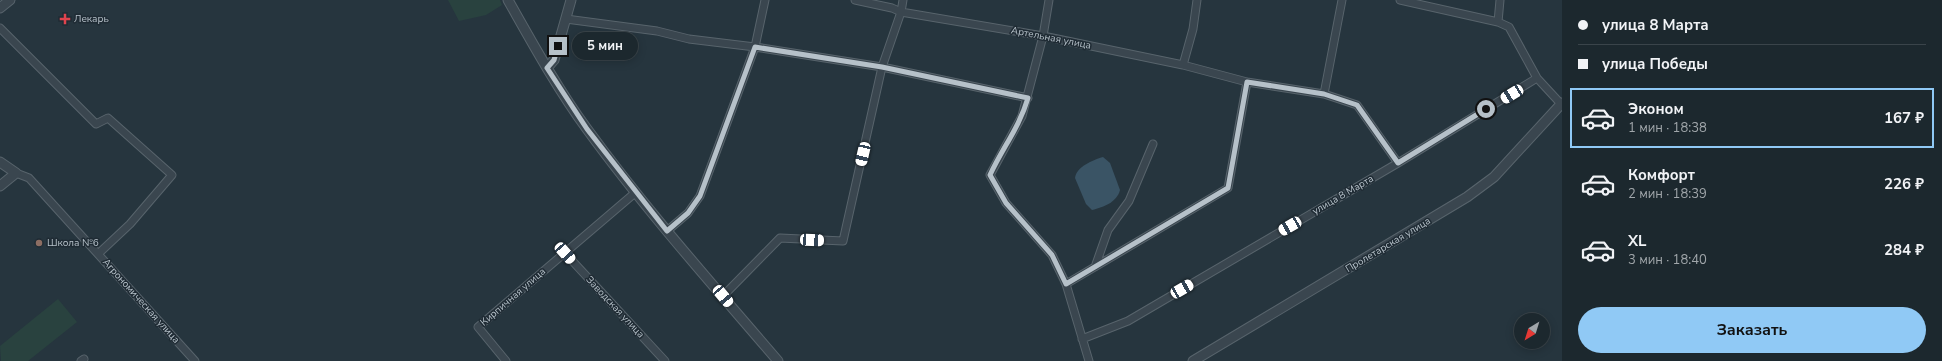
<!DOCTYPE html>
<html lang="ru">
<meta charset="utf-8">
<style>
:root{--surface:#1c282e;--page:#29343a;--text:#f1f3f6;--muted:#a0a6aa;--line:#3a444a;--accent:#90c9f5}
body{margin:0;font-family:"Nunito Sans",sans-serif;background:var(--page);color:var(--text);height:100vh;display:flex;flex-direction:column;font-size:15px;white-space:nowrap}
*{box-sizing:border-box;margin:0}
p{font-size:13px;color:var(--muted)}
.icon{flex:none;width:22px;height:22px;fill:none;stroke:currentColor;stroke-width:2;stroke-linecap:round;stroke-linejoin:round}
.map{position:relative;flex:1;overflow:hidden}
.side{display:flex;flex-direction:column;background:var(--surface);width:380px}
.side>*{flex:none}
.hud{display:grid;align-content:center;height:88px;padding:0 16px;background:var(--surface)}
.needle{width:26px;rotate:218deg}
.buttons{position:absolute;left:1514px;top:313px;display:grid;gap:8px}
.buttons a{display:grid;place-items:center;width:36px;height:36px;border-radius:50%;background:var(--surface);box-shadow:0 2px 10px #0003,0 0 0 1px var(--line);font-size:20px}
.end{position:absolute;width:18px;height:18px;margin:-9px;border:5px solid #b6c1c9;background:#111;box-shadow:0 0 0 2px #111}
.from{border-radius:50%}
.bubble{position:absolute;height:28px;border-radius:14px;background:var(--surface);box-shadow:0 2px 10px #0003,0 0 0 1px var(--line);font-size:13px;font-weight:700;line-height:28px;text-align:center}
.car{position:absolute;width:12px;height:24px;margin:-12px -6px;border-radius:5px;box-shadow:0 0 3px 1px #0007;background:linear-gradient(#fff 24%,#345 0 40%,#fff 0 76%,#345 0 86%,#fff 0)}
.hud b{display:flex;align-items:center;gap:14px;height:38px;font-size:15px}
.hud b+b{border-top:1px solid var(--line)}
.hud i{width:10px;height:10px;background:var(--text)}
ul{padding:0;list-style:none}
li{display:flex;align-items:center;gap:12px;height:60px;margin:0 8px 6px;padding:0 8px;border:2px solid transparent;border-radius:0px}
li div{flex:1}
li b{display:block;font-size:15px}
li em{font-style:normal;font-weight:700}
li.current{border-color:var(--accent)}
li>.icon{width:36px;height:36px;stroke-width:1.5}
.button{display:flex;gap:8px;margin-top:auto;padding:8px 16px}
.button a{flex:1;height:46px;border-radius:24px;background:var(--accent);color:#111;font-size:16px;font-weight:700;line-height:46px;text-align:center}
main{display:flex;flex:1;min-height:0}
.map>svg:first-child{display:block}
.green{fill:#29423f}
.water{fill:#3a5465}
.lines{fill:none;stroke-linecap:round;stroke-linejoin:round}
.minor-casing{stroke:#58646c;stroke-width:9}
.tertiary-casing{stroke:#58646c;stroke-width:11}
.minor{stroke:#3a464f;stroke-width:7}
.tertiary{stroke:#3a464f;stroke-width:9}
.route{stroke:#b6c1c9;stroke-width:5}
.health-dot{fill:#e0444e;stroke:#1f2b34;stroke-width:1.5}
.education-dot{fill:#8d6e63;stroke:#1f2b34;stroke-width:1.5}
.labels{text-anchor:middle;dominant-baseline:central;stroke-width:3;stroke-linejoin:round;paint-order:stroke}
.poi-label{font-size:10px;fill:#b6c1c9;stroke:#1f2b34;text-anchor:start}
.street-label{font-size:10px;fill:#b6c1c9;stroke:#1f2b34}
</style>
<main>
<div class="map">
<svg width="1562" height="361" viewBox="0 0 1562 361">
<rect width="100%" height="100%" fill="#26353e"/>
<path class="green" d="M448,0h52l2,5 -16,10 -27,6z
M58,299l19,23 -49,39h-27l-1,-15z"/>
<path class="water" d="M1103,157l7,6 10,27c-3,12 -16,17 -28,20l-6,-6 -11,-26c1,-11 18,-18 28,-21z"/>
<g class="lines">
<defs>
<path id="minor" d="M855,0l37,8 9,4 142,24 140,29 64,17 77,12 33,11 41,58
M1049,0l-6,36 -21,80 -32,59 16,28 46,52 14,29 23,77
M1400,0l98,22 11,5 28,51 24,26
M566,19l91,12 32,8 66,8 127,20 146,31
M1498,22l2,-22
M0,28l96,96 12,-6 64,57 -42,49 -32,30
M1183,65l10,-36 4,-29
M1324,94l18,-94
M16,173l13,5 166,183
M667,231l21,-18 12,-17 55,-149 10,-47
M565,253l100,108
M1095,267l13,-37 21,-29 24,-57
M1066,284l162,-96 19,-106
M723,296l57,-58 63,3 39,-174 19,-55 2,-12
M1082,339l46,-18 270,-158 139,-85
M81,361l3,-2
M506,361l-28,-34 158,-135"/>
<path id="tertiary" d="M508,0c25,44 49,88 79,129 59,81 126,156 191,232
M0,8l10,-8
M547,68l7,-8 17,-60
M0,162l16,11 -16,13
M1193,361l274,-164 27,-20 68,-74"/>
</defs>
<use href="#minor" class="minor-casing"/>
<use href="#tertiary" class="tertiary-casing"/>
<use href="#minor" class="minor"/>
<use href="#tertiary" class="tertiary"/>
</g>
<g class="lines">
<path class="route" d="M558,46l-4,14 -7,8 40,61 80,102 21,-18 12,-17 55,-149 127,20 146,31c-9,30 -25,49 -38,77l16,28 46,52 14,29 162,-96 19,-106 77,12 33,11 41,58 88,-54"/>
</g>
<path class="health-dot" d="M63 13h4v4h4v4h-4v4h-4v-4h-4v-4h4z"/>
<circle class="education-dot" cx="39" cy="243" r="4"/>
<g class="labels">
<g class="poi-label">
<text x="74" y="19">Лекарь</text>
<text x="47" y="243">Школа №6</text>
</g>
<g class="street-label">
<text transform="translate(1051 38) rotate(11)">Артельная улица</text>
<text transform="translate(1343 195) rotate(-30)">улица 8 Марта</text>
<text transform="translate(1388 245) rotate(-31)">Пролетарская улица</text>
<text transform="translate(513 297) rotate(-41)">Кирпичная улица</text>
<text transform="translate(141 301) rotate(48)">Агрономическая улица</text>
<text transform="translate(615 307) rotate(47)">Заводская улица</text>
</g>
</g>
</svg>
<div class="buttons">
<a><svg class="needle" viewBox="-14 -14 28 28"><path d="M0-13l5 13h-10z" fill="#e53935"/><path d="M0 13l5-13h-10z" fill="#a0a6aa"/></svg></a>
</div>
<i class="end from" style="left:1486px;top:109px"></i>
<i class="end" style="left:558px;top:46px"></i>
<div class="bubble" style="left:572px;top:32px;width:66px">5 мин</div>
<i class="car" style="left:1512px;top:94px;rotate:239deg"></i>
<i class="car" style="left:863px;top:154px;rotate:193deg"></i>
<i class="car" style="left:1290px;top:226px;rotate:240deg"></i>
<i class="car" style="left:812px;top:240px;rotate:93deg"></i>
<i class="car" style="left:565px;top:253px;rotate:138deg"></i>
<i class="car" style="left:1182px;top:289px;rotate:60deg"></i>
<i class="car" style="left:723px;top:296px;rotate:140deg"></i>
</div>
<section class="side">
<div class="hud">
<b><i class="from"></i>улица 8 Марта</b>
<b><i></i>улица Победы</b>
</div>
<ul>
<li class="current"><svg class="icon" aria-label="car" viewBox="0 0 24 24"><path d="M5 17H2v-5l4-1 3-4h7l3 4 3 1v5h-3M9 17h6M6 11h13"/><circle cx="7" cy="17" r="2"/><circle cx="17" cy="17" r="2"/></svg><div><b>Эконом</b><p>1 мин · 18:38</p></div><em>167 ₽</em></li>
<li><svg class="icon" aria-label="car" viewBox="0 0 24 24"><path d="M5 17H2v-5l4-1 3-4h7l3 4 3 1v5h-3M9 17h6M6 11h13"/><circle cx="7" cy="17" r="2"/><circle cx="17" cy="17" r="2"/></svg><div><b>Комфорт</b><p>2 мин · 18:39</p></div><em>226 ₽</em></li>
<li><svg class="icon" aria-label="car" viewBox="0 0 24 24"><path d="M5 17H2v-5l4-1 3-4h7l3 4 3 1v5h-3M9 17h6M6 11h13"/><circle cx="7" cy="17" r="2"/><circle cx="17" cy="17" r="2"/></svg><div><b>XL</b><p>3 мин · 18:40</p></div><em>284 ₽</em></li>
</ul>
<div class="button"><a>Заказать</a></div>
</section>
</main>
